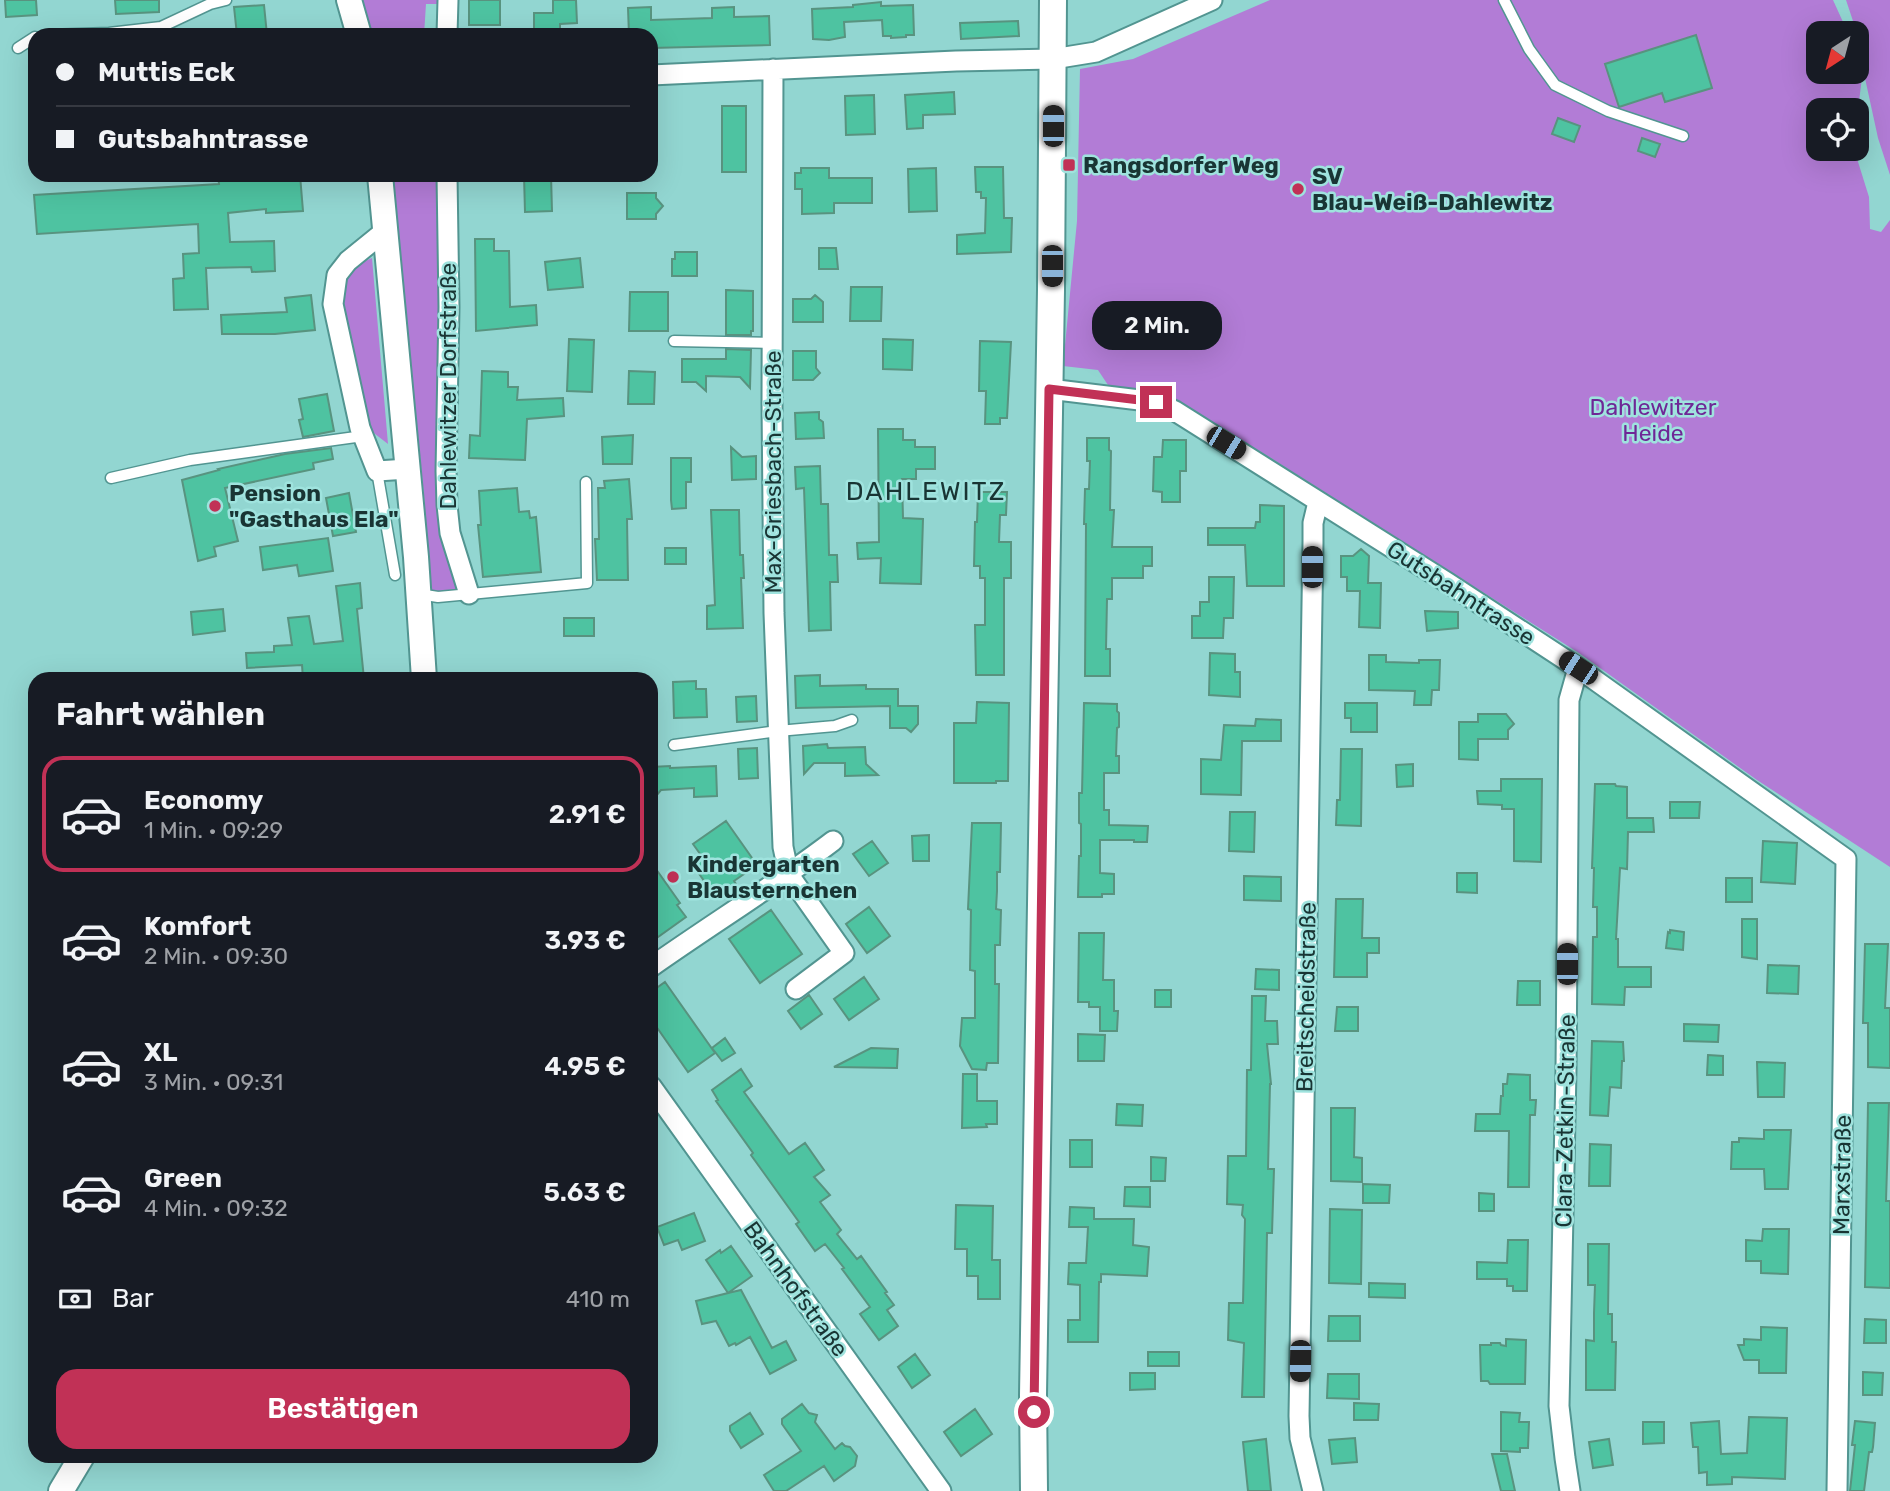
<!DOCTYPE html>
<html lang="de">
<meta charset="utf-8">
<style>
:root{--surface:#171b24;--page:#20242c;--text:#f1f3f6;--muted:#9ea1a6;--line:#363941;--accent:#c13156}
body{margin:0;font-family:Rubik,sans-serif;background:var(--page);color:var(--text);height:100vh;display:flex;flex-direction:column;font-size:26px;white-space:nowrap}
*{box-sizing:border-box;margin:0}
p{font-size:23px;color:var(--muted)}
.icon{flex:none;width:38px;height:38px;fill:none;stroke:currentColor;stroke-width:2;stroke-linecap:round;stroke-linejoin:round}
.map{position:relative;flex:1;overflow:hidden}
.panel{position:absolute;left:28px;top:672px;width:630px;height:791px;display:flex;flex-direction:column;background:var(--surface);border-radius:21px;box-shadow:0 7px 28px #0002}
.panel>*{flex:none}
.guide{position:absolute;left:28px;top:28px;width:630px;height:154px;border-radius:21px;box-shadow:0 7px 28px #0002;display:grid;align-content:center;height:154px;padding:0 28px;background:var(--surface)}
.needle{width:46px;rotate:216deg}
.fabs{position:absolute;left:1806px;top:21px;display:grid;gap:14px}
.fabs a{display:grid;place-items:center;width:63px;height:63px;border-radius:14px;background:var(--surface);box-shadow:0 7px 28px #0002;font-size:35px}
.end{position:absolute;width:32px;height:32px;margin:-16px;border:9px solid #c13156;background:#fff;box-shadow:0 0 0 4px #fff}
.from{border-radius:50%}
.bubble{position:absolute;height:49px;border-radius:21px;background:var(--surface);box-shadow:0 7px 28px #0002;font-size:23px;font-weight:600;line-height:49px;text-align:center}
.car{position:absolute;width:21px;height:42px;margin:-21px -10px;border-radius:9px;box-shadow:0 0 5px 2px #0007;background:linear-gradient(#222 24%,#8ab4d8 0 40%,#222 0 76%,#8ab4d8 0 86%,#222 0)}
.guide b{display:flex;align-items:center;gap:24px;height:66px;font-size:26px}
.guide b+b{border-top:2px solid var(--line)}
.guide i{width:18px;height:18px;background:var(--text)}
ul{padding:0;list-style:none}
li{display:flex;align-items:center;gap:21px;height:116px;margin:0 14px 10px;padding:0 14px;border:4px solid transparent;border-radius:21px}
li div{flex:1}
li b{display:block;font-size:26px}
li em{font-style:normal;font-weight:600}
li.active{border-color:var(--accent)}
li>.icon{width:63px;height:63px;stroke-width:1.5}
h2{padding:0 28px;font-size:32px;line-height:84px}
.pay{display:flex;align-items:center;gap:18px;height:77px;padding:0 28px;font-size:26px}
.pay p{margin-inline-start:auto}
.action{display:flex;gap:14px;margin-top:auto;padding:14px 28px}
.action a{flex:1;height:80px;border-radius:21px;background:var(--accent);color:#fff;font-size:28px;font-weight:600;line-height:80px;text-align:center}
.map>svg:first-child{display:block}
.green{fill:#b27cd6}
.building{fill:#4ec3a1;stroke:#58937f;stroke-width:2}
.lines{fill:none;stroke-linecap:round;stroke-linejoin:round}
.service-casing{stroke:#529591;stroke-width:13}
.minor-casing{stroke:#529591;stroke-width:23}
.tertiary-casing{stroke:#529591;stroke-width:28}
.secondary-casing{stroke:#529591;stroke-width:30}
.service{stroke:#fff;stroke-width:10}
.minor{stroke:#fff;stroke-width:19}
.tertiary{stroke:#fff;stroke-width:24}
.secondary{stroke:#fff;stroke-width:26}
.route{stroke:#c13156;stroke-width:9}
.poi-dot{fill:#c13156;stroke:#9fe3de;stroke-width:2.5}
.labels{text-anchor:middle;dominant-baseline:central;stroke-width:5;stroke-linejoin:round;paint-order:stroke}
.poi-label{font-size:23px;font-weight:bold;fill:#193534;stroke:#9fe3de;text-anchor:start}
.street-label{font-size:23px;fill:#193534;stroke:#9fe3de}
.park-label{font-size:23px;fill:#6f2796;stroke:#9fe3de}
.quarter-label{font-size:26px;letter-spacing:2px;fill:#193534;stroke:#9fe3de}
</style>
<div class="map">
<svg width="1890" height="1491" viewBox="0 0 1890 1491">
<rect width="100%" height="100%" fill="#92d6d1"/>
<path class="green" d="M361,0h77l-1,4h-11l-2,31h-54z
M1270,0h563l15,33h-30v39h39v-18l5,8 -5,-29 -11,-33h44v175l-12,-37 -15,-69 -6,49v-8h-39v39h36l15,48 1,32 11,3 9,-12v647l-133,-87 -178,-127 -321,-203 -95,-52 -53,-10 -12,-18 -35,-4 14,-145 3,-152 53,-10z
M392,175h48l3,193 19,222 -32,2 -6,-97z
M372,258l16,186 -22,-17 -24,-119 2,-26 10,-16z"/>
<path class="building" d="M5,0h31l1,15 -31,2z
M115,0h44v12l-43,2z
M469,0h31v25h-31z
M553,0h23l1,23 -17,1v11h-26v-22h19z
M881,2v4l32,-1 1,30h-8v2l-15,1v-2h-8l-1,-16 -38,2 1,15 -16,3 -16,-1 -1,-30 41,-2v-2z
M264,5l3,30h-30l-3,-28z
M651,7v13l61,-2v-10l22,-1v10l35,-1 1,29 -119,3v-13h-22l-1,-27z
M1018,21l1,15 -58,3 -1,-16z
M1696,35l16,53 -47,14 -3,-9 -43,14 -14,-43z
M954,92l1,22 -32,1v13l-16,1 -2,-34z
M874,95l1,39 -29,1 -1,-39z
M722,106h24v66h-24z
M1558,118l22,8 -6,16 -22,-8z
M1642,138l18,6 -5,13 -17,-6z
M975,167h28l1,51h8l-1,34 -54,2v-19l28,-2 1,-35h-5v-6h-5z
M801,168h28v10h43v25h-38v10l-32,1v-25h-7v-16h6z
M936,168l1,43 -28,1 -1,-43z
M218,175h82l3,36 -37,2v-4l-38,4 2,29 44,-1 1,30 -23,1 -1,-5 -45,1 2,41 -34,1 -1,-31 11,-1 -1,-24 16,-1 -1,-29 -161,10 -3,-39 185,-11z
M524,175h27l1,36 -27,1z
M627,193h29v5l7,8 -7,8v5h-29z
M475,239h19v12h15l1,56 26,-2 1,20 -61,6z
M819,248h17l2,21h-19z
M675,252h22v24h-25v-17h3z
M580,258l3,29 -35,3 -3,-28z
M851,287h31l-1,34h-31z
M726,290l27,1v40h-2v4h-25z
M630,292h38v39h-39z
M311,295l4,35 -40,4h-53l-1,-19 66,-3 -2,-14z
M815,295l8,7v20h-30v-23h18z
M569,339l25,1 -2,52 -25,-1z
M883,339l30,1 -1,30 -29,-1z
M980,341l31,1 -4,76h-7v6h-15l1,-33h-7z
M726,349l25,1 -1,38 -10,-11 -34,-1v15l-10,-9h-14v-23h44z
M793,351h23v17l4,5 -7,7h-20z
M482,371l26,1v15h10l-1,13 46,-2 1,18 -37,3 -2,41 -56,-2 1,-23 10,1z
M629,371l26,1 -1,32h-26z
M327,394l7,37 -31,6 -4,-17 4,-1 -4,-20z
M819,412v7l4,3 1,16 -28,1 -1,-26z
M878,429h25v11h12v7h20v22h-19v10h-14l1,39 20,1 -2,65 -41,-1 1,-25 -23,1 -1,-16 22,-1z
M633,435l-1,29h-29l-1,-27z
M1087,438h22v12l2,1 -1,59h4l-2,37h40v19h-9v12h-31v21h-5l-1,50h4v27h-25l1,-152h-2l1,-35h4l1,-28h-3z
M1163,440h23v31h-6v31h-18v-10l-9,-1 1,-34h8z
M731,447l11,10 14,-1v23l-24,1z
M331,448l2,11 -20,4 1,6 -89,19 13,53 -24,6 2,9 -18,5 -16,-81 37,-10 -1,-1 67,-15z
M671,458h20v24h-5v26l-14,1 -1,-9z
M820,466l1,38h7l1,51h8l1,27h-8l1,48 -22,1 -5,-143 -8,1 -1,-22z
M629,479l3,40h-5l1,61h-31l-2,-41h4l-1,-51h7l-1,-7z
M517,488l2,24 10,-1 1,7 6,-1 5,55 -58,5 -5,-52h3l-2,-34z
M978,492h29l-1,23h-6l-1,27h12v36h-7v97h-28l-1,-50h10v-47h-5v-12h-6l1,-44h2z
M349,493l7,39 -23,4 -7,-38z
M1260,505l24,1v80h-37l-2,-41h-37v-17h47l1,-6h4z
M711,510h28l1,45h3l1,23h-3l2,50 -36,1v-23l8,-1z
M328,538l5,33 -34,5 -2,-11 -34,5 -3,-23z
M665,548h21v16h-21z
M1361,549l8,7 -1,27h13l-1,45 -21,-1 1,-36h-13v-14h-6v-21h12z
M1209,577h25l-1,41h-9l-1,20h-31v-22h8v-14h9z
M360,583l2,25 -5,1 7,70h-61l-1,-14 -55,3 -1,-15 28,-1v-6l18,-1 -4,-27 21,-2 5,28 29,-3 -7,-55z
M223,609l2,22 -32,4 -2,-23z
M1425,611l33,1v16l-31,3z
M564,618h30v18h-30z
M1210,653l25,1v18h5v25l-31,-2z
M1369,655h17v7l33,1v-3h21l-1,30h-7l-1,15h-17l1,-14 -46,-1z
M820,675v11l46,-1v4h32v17h20v18l-7,8 -5,-4h-16v-22l-94,2 -1,-32z
M696,681v8h10l1,28 -33,1 -1,-36z
M756,696l1,25 -20,1 -1,-25z
M977,702l32,1 -1,78h-12v2h-42v-60h22z
M1084,703l33,1v7l2,2v14l-2,1 -1,28h3v17h-15v37h5v15l39,1 -1,16h-13v-2h-34v33l14,1v20h-12v3h-24l1,-41h2v-32l-2,-1v-30h3z
M1345,703h32v29h-26v-14h-6z
M1478,714h28l8,10 -6,6v9h-30v21l-19,-1v-37h19z
M1256,719l25,1v21h-39l-1,54 -40,-1v-35l20,1 3,-35 31,1z
M827,744l1,4 37,-1 1,17 12,11 -33,1v-13h-31l-10,11 -1,-28z
M757,748l1,30 -19,1 -1,-30z
M1341,749h21l-1,77 -25,-1 1,-25h3z
M1413,764v22l-16,1 -1,-22z
M670,766v2l46,-2 1,30 -23,1v-9l-33,2 -10,12v-35z
M1501,779h41l-1,83 -27,-1v-52h-12v-4l-24,-1 -1,-13h24z
M1595,784h20l1,2 11,1v31h26l1,14h-26l-1,37 -7,-1 -4,71h2v28h33v20h-26l-1,18 -32,-1 1,-67h4v-30h-4l1,-39h-2z
M1670,802h30l-1,16h-29z
M1230,812h25l-1,40 -25,-1z
M726,821l31,44 -23,16 2,3 -20,14 -23,-33 10,-7 -10,-14z
M972,823h29l-1,49h-3v19l-1,18 5,1 -1,35h-5v39h4l-1,79h-11l-1,7 -14,-1 -12,-23 2,-28h13v-47l-5,-1 1,-60 -3,-1z
M929,835v26h-16l-1,-25z
M872,841l16,22 -19,13 -16,-22z
M1763,841l34,2 -2,41 -34,-2z
M651,862l29,41 -3,2 9,12 -35,25z
M1457,873h20v20l-20,-1z
M1244,876l37,1v24l-37,-1z
M1726,878h26v24h-26z
M1336,899h27l-1,39h17v15h-12v24h-33z
M869,907l21,29 -23,17 -21,-29z
M771,910l31,44 -42,29 -31,-44z
M1742,919h15v40l-15,-2z
M1670,930l14,2 -1,18 -17,-2 2,-16 2,1z
M1079,933h25l-1,47h11v31h4l-1,20h-17v-24h-11v-5h-11z
M1865,944h23l-3,64h5v60l-22,-1v-44h-5z
M1768,965l31,1 -1,28 -31,-1z
M1256,969l23,1v20l-24,-1z
M864,977l15,22 -30,21 -15,-21z
M1518,981h22v24h-23z
M665,982l50,71 -27,19 -37,-53v-27z
M1155,990h16v17h-16z
M809,995l13,19 -21,15 -13,-18z
M1252,996h14l-1,25h12l1,23h-11l4,40h-1l-2,85h6l-2,64h-5l-3,164h-22l2,-54 -16,-3 1,-37h14l2,-84 -3,-4 1,-10 -16,-1 1,-48h18l1,-86h4z
M1337,1007h21v24h-23z
M1684,1024l35,1 -1,17 -34,-1z
M1078,1034l27,1 -1,26h-26z
M725,1038l10,15 -13,8 -10,-13z
M1592,1041l31,1 1,19h-2l-1,27 -11,-1 -2,29 -18,-1z
M871,1048l27,1 -1,19 -63,-1z
M1708,1055l15,1v19h-16z
M1757,1062l28,1 -1,34h-26z
M741,1069l11,17 -8,6 45,62 16,-11 19,27 -10,7 16,18 -10,7 21,28 -4,4 20,25 4,-3 26,36 -2,1 9,12 -7,5 11,16 -19,14 -19,-26 10,-7 -28,-38 2,-1 -19,-24 -10,7 -19,-27 3,-2 -48,-67 2,-2 -37,-52 2,-1 -6,-10z
M963,1074h14v27h20v23h-11l1,3 -25,1z
M1508,1074l22,1v25h6l-1,15h-5l-1,72h-21l1,-56h-34l1,-17h24l1,-18h2v-12h4z
M1868,1103h21l-3,98h4v87l-25,-1z
M1117,1104l26,1 -1,21 -26,-1z
M1331,1108h24l-1,49 8,1v24l-31,-1z
M1764,1130h27l-3,59h-23l-1,-20h-33l1,-27h7v-4l25,1z
M1070,1140h22v27h-22z
M1590,1144l21,1 -1,41h-21z
M1151,1157l15,1 -1,23h-14z
M1363,1184l27,1 -1,18h-26z
M1125,1187h25v20l-26,-1z
M1479,1193l15,1v17h-15z
M956,1205l37,1 -1,54h8v39h-22v-23h-11v-27h-12z
M1070,1207l24,1v11h40l-1,26 16,2 -2,29 -46,-2v8h-2l-1,60h-30v-22h12v-35l-12,-1 1,-21h17l2,-36h-19z
M1330,1209l32,1 -1,74 -32,-1z
M694,1213l11,28 -23,9 -4,-10 -14,5 -7,-18z
M1763,1229h26l-1,45 -27,-1v-12h-15v-21l16,1z
M1508,1240h20l-1,51h-14v-5h-6v-7h-30v-17l30,1z
M1588,1244h21l-1,70h4v28h4l-1,48h-29v-50l8,1v-28l1,-28h-7z
M731,1246l21,30 -24,17 13,-3 31,58 14,-7 10,19 -26,14 -20,-37 -14,8 -1,-2 -6,3 -13,-25 -14,3 -6,-23 32,-8 -22,-33 14,-10 1,3z
M1369,1283l36,1v14l-36,-1z
M1329,1316h31v25h-32z
M1865,1319l21,1v23h-22z
M1761,1327l26,1 -1,45h-27v-13h-15l-6,-15h6v-6l17,1z
M1506,1339l20,1 -1,44h-35l-2,-3h-7l-1,-36h11v-2h9l1,2 5,1z
M1148,1352h31v14h-31z
M915,1354l15,21 -18,13 -14,-21z
M1863,1372l20,1 -1,22h-19z
M1130,1373h25v16l-25,1z
M1328,1374h31v25l-32,-1z
M1354,1403l25,1 -1,16h-24z
M802,1404l7,9 8,2 -2,7 20,27 7,-6 3,3 5,1 7,9 -2,10 -21,15 -10,-15 -38,25h-12l-10,-16 37,-24 -19,-27v-5z
M975,1409l17,25 -31,22 -17,-24z
M1501,1412l19,1 -1,9h10l-1,26h-8v4l-19,-1z
M750,1413l13,21 -22,14 -11,-17v-5z
M1749,1417l38,1 -2,61 -53,-2v7l-25,1v-13l-8,1 -1,-26h-5l-2,-24 28,-2 2,33 26,-1z
M1855,1421l20,2 -2,24 -1,5h-3l-5,39h-14l5,-46h-3z
M1643,1422h21v21l-21,1z
M1355,1438l2,24 -25,2 -3,-24z
M1266,1439l5,52h-23l-5,-49z
M1609,1439l4,26 -20,3 -4,-26z
M1492,1454h15l8,37h-14z"/>
<g class="lines">
<defs>
<path id="service" d="M1504,0l25,49 26,36 53,26 75,25
M47,35l62,-2 52,-6 49,-23 16,-4
M18,48l17,-11
M674,341l99,2
M377,471l18,104
M111,478l79,-18 173,-24
M419,594l19,3 149,-14 -1,-101
M674,745l104,-14 57,-5 17,-6"/>
<path id="minor" d="M447,35l1,-35
M773,69l-1,334 2,210 9,234 6,28 55,78 -48,36
M651,75l305,-14 97,-2 43,-7 116,-52
M447,175l2,132 -3,164 1,34 3,28 19,61
M385,231l-37,30 -11,14 -4,29 27,124 17,43 31,-2
M1049,389l107,13 19,9 273,172 130,85 268,191 -9,632
M651,967c61,-43 123,-81 182,-126
M651,1086l290,405
M1313,1491l-13,-53 -1,-22 14,-874v-19l5,-21
M1570,1491l-5,-33 -6,-52 7,-336 3,-370 9,-32"/>
<path id="tertiary" d="M349,0l10,35
M380,175l36,382 8,122
M61,1491l21,-35"/>
<path id="secondary" d="M1034,1491l-1,-96 18,-1105 2,-290"/>
</defs>
<use href="#service" class="service-casing"/>
<use href="#minor" class="minor-casing"/>
<use href="#tertiary" class="tertiary-casing"/>
<use href="#secondary" class="secondary-casing"/>
<use href="#service" class="service"/>
<use href="#minor" class="minor"/>
<use href="#tertiary" class="tertiary"/>
<use href="#secondary" class="secondary"/>
</g>
<g class="lines">
<path class="route" d="M1034,1412l15,-1023 107,13"/>
</g>
<g class="poi-dot">
<rect x="1062" y="158" width="14" height="14" rx="3.5"/>
<circle cx="1298" cy="189" r="7"/>
<circle cx="215" cy="506" r="7"/>
<circle cx="673" cy="877" r="7"/>
</g>
<g class="labels">
<g class="poi-label">
<text x="1083" y="165">Rangsdorfer Weg</text>
<text x="1312" y="176">SV<tspan x="1312" dy="26">Blau-Weiß-Dahlewitz</tspan></text>
<text x="229" y="493">Pension<tspan x="229" dy="26">"Gasthaus Ela"</tspan></text>
<text x="687" y="864">Kindergarten<tspan x="687" dy="26">Blausternchen</tspan></text>
</g>
<g class="street-label">
<text transform="translate(448 386) rotate(-90)">Dahlewitzer Dorfstraße</text>
<text transform="translate(773 472) rotate(-90)">Max-Griesbach-Straße</text>
<text transform="translate(1461 593) rotate(33)">Gutsbahntrasse</text>
<text transform="translate(1306 997) rotate(-89)">Breitscheidstraße</text>
<text transform="translate(1565 1121) rotate(-89)">Clara-Zetkin-Straße</text>
<text transform="translate(1842 1175) rotate(-89)">Marxstraße</text>
<text transform="translate(796 1289) rotate(54)">Bahnhofstraße</text>
</g>
<g class="park-label">
<text x="1653" y="407">Dahlewitzer<tspan x="1653" dy="26">Heide</tspan></text>
</g>
<g class="quarter-label">
<text x="926" y="491">DAHLEWITZ</text>
</g>
</g>
</svg>
<div class="fabs">
<a><svg class="needle" viewBox="-14 -14 28 28"><path d="M0-13l5 13h-10z" fill="#e53935"/><path d="M0 13l5-13h-10z" fill="#9ea1a6"/></svg></a>
<a><svg class="icon" aria-label="locate" viewBox="0 0 24 24"><circle cx="12" cy="12" r="6"/><path d="M12 2v4M12 18v4M2 12h4M18 12h4"/></svg></a>
</div>
<i class="end from" style="left:1034px;top:1412px"></i>
<i class="end" style="left:1156px;top:402px"></i>
<div class="bubble" style="left:1092px;top:301px;width:130px">2 Min.</div>
<i class="car" style="left:1053px;top:126px;rotate:0deg"></i>
<i class="car" style="left:1052px;top:266px;rotate:180deg"></i>
<i class="car" style="left:1226px;top:443px;rotate:121deg"></i>
<i class="car" style="left:1312px;top:567px;rotate:0deg"></i>
<i class="car" style="left:1578px;top:668px;rotate:303deg"></i>
<i class="car" style="left:1567px;top:964px;rotate:0deg"></i>
<i class="car" style="left:1300px;top:1361px;rotate:181deg"></i>
<div class="guide">
<b><i class="from"></i>Muttis Eck</b>
<b><i></i>Gutsbahntrasse</b>
</div>
<section class="panel">
<h2>Fahrt wählen</h2>
<ul>
<li class="active"><svg class="icon" aria-label="car" viewBox="0 0 24 24"><path d="M5 17H2v-5l4-1 3-4h7l3 4 3 1v5h-3M9 17h6M6 11h13"/><circle cx="7" cy="17" r="2"/><circle cx="17" cy="17" r="2"/></svg><div><b>Economy</b><p>1 Min. · 09:29</p></div><em>2.91 €</em></li>
<li><svg class="icon" aria-label="car" viewBox="0 0 24 24"><path d="M5 17H2v-5l4-1 3-4h7l3 4 3 1v5h-3M9 17h6M6 11h13"/><circle cx="7" cy="17" r="2"/><circle cx="17" cy="17" r="2"/></svg><div><b>Komfort</b><p>2 Min. · 09:30</p></div><em>3.93 €</em></li>
<li><svg class="icon" aria-label="car" viewBox="0 0 24 24"><path d="M5 17H2v-5l4-1 3-4h7l3 4 3 1v5h-3M9 17h6M6 11h13"/><circle cx="7" cy="17" r="2"/><circle cx="17" cy="17" r="2"/></svg><div><b>XL</b><p>3 Min. · 09:31</p></div><em>4.95 €</em></li>
<li><svg class="icon" aria-label="car" viewBox="0 0 24 24"><path d="M5 17H2v-5l4-1 3-4h7l3 4 3 1v5h-3M9 17h6M6 11h13"/><circle cx="7" cy="17" r="2"/><circle cx="17" cy="17" r="2"/></svg><div><b>Green</b><p>4 Min. · 09:32</p></div><em>5.63 €</em></li>
</ul>
<div class="pay"><svg class="icon" aria-label="cash" viewBox="0 0 24 24"><path d="M3 7h18v10H3z"/><circle cx="12" cy="12" r="2"/></svg>Bar<p>410 m</p></div>
<div class="action"><a>Bestätigen</a></div>
</section>
</div>
